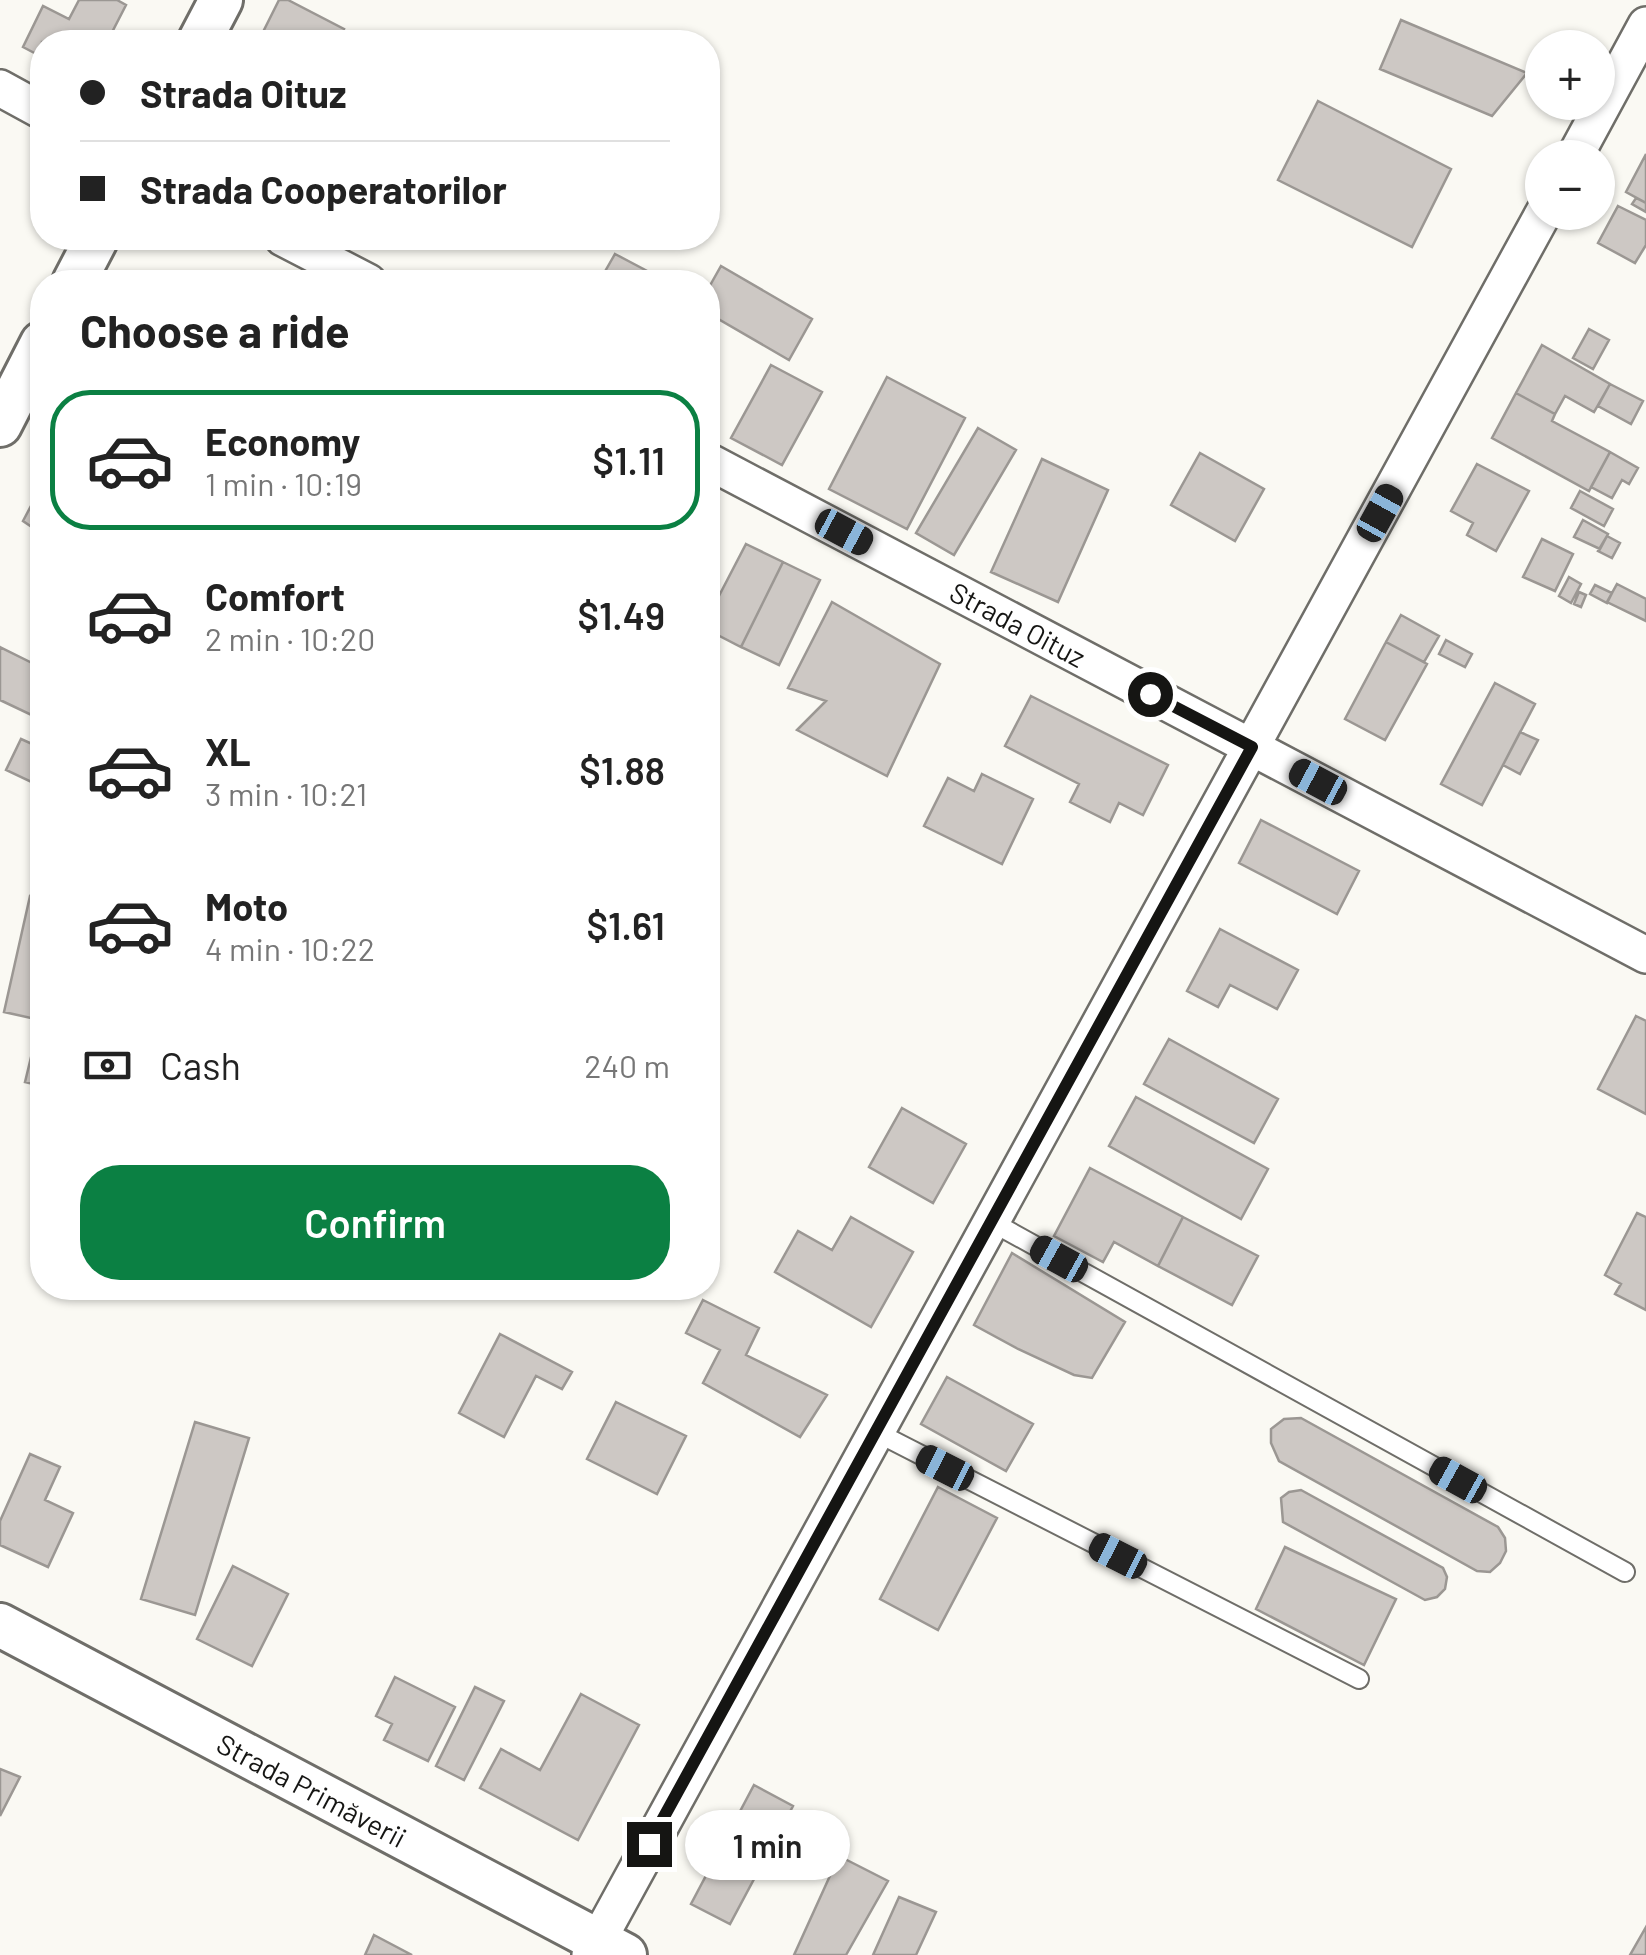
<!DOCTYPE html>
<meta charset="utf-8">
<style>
:root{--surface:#fff;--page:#f2f2f2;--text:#222;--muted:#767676;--line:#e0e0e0;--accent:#0b8043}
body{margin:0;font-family:Barlow,sans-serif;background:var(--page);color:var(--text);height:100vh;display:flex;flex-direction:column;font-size:38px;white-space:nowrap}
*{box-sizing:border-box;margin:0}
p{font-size:32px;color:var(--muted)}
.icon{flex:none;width:55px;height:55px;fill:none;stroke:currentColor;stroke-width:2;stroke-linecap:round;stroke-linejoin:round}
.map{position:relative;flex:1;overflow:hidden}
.details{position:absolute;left:30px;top:270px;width:690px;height:1030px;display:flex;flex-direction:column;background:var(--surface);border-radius:40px;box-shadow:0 2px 8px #0004}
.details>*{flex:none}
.guide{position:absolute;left:30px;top:30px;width:690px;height:220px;border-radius:40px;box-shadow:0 2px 8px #0004;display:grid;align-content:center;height:220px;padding:0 50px;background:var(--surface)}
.fabs{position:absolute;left:1525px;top:30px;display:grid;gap:20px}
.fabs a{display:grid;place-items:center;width:90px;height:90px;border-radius:50%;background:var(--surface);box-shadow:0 2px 8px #0004;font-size:50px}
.end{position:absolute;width:45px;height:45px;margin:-22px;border:12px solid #151513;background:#fff;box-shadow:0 0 0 5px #fff}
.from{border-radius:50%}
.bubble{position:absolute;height:70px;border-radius:35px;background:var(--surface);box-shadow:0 2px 8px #0004;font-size:32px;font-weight:600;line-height:70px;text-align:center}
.car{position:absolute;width:30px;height:60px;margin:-30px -15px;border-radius:12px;box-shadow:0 0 8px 2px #0007;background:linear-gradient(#222 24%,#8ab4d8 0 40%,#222 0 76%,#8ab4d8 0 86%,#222 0)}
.guide b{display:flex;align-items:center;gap:35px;height:95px;font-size:38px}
.guide b+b{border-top:2px solid var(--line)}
.guide i{width:25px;height:25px;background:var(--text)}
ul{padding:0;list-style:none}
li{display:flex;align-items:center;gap:30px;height:140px;margin:0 20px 15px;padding:0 30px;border:5px solid transparent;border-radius:40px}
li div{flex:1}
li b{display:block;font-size:38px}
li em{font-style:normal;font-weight:600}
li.current{border-color:var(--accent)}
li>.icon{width:90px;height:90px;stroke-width:1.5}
h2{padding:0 50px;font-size:45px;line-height:120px}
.pay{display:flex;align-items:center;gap:25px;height:110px;padding:0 50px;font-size:38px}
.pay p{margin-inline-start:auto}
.primary-button{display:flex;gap:20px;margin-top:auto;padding:20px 50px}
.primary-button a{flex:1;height:115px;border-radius:40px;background:var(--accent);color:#fff;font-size:40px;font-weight:600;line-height:115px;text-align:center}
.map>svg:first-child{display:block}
.building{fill:#cdc8c4;stroke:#9b9793;stroke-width:2.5}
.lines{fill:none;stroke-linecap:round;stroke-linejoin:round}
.service-casing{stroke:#6f6e69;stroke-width:22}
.minor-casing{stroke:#6f6e69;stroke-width:40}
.tertiary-casing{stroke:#6f6e69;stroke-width:48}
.service{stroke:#fff;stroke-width:18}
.minor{stroke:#fff;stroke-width:35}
.tertiary{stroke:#fff;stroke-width:42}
.route{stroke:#151513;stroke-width:12}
.labels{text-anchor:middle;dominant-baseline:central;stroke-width:8;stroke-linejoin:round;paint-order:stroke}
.street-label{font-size:28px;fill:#151513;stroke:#fff}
</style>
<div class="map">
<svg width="1646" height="1955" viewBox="0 0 1646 1955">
<rect width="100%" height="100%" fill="#faf9f3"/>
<path class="building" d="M79,0h38l9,5 -19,37h-65v15l-19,-10 20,-41 26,13z
M279,0h9l56,29 -7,13h-79z
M1401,20l126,53 -35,43 -112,-47z
M1318,101l133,68 -39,78 -134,-67z
M1646,154v49l-20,-11z
M1636,198l10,5v9l-14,-8z
M1618,206l28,14v25l-11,18 -37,-20z
M615,254l53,28h-69z
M721,266l91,53 -23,41 -81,-47v-24z
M1589,329l20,11 -16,29 -20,-11z
M1542,345l68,39 -16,28 -29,-16 -10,18 -39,-21z
M771,365l51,27 -40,73 -51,-27z
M887,377l78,41 -58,111 -78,-40z
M1610,384l33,17 -12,23 -33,-18z
M1516,393l39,21 -3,7 58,31 -21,39 -97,-53z
M978,428l38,22 -62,105 -38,-22z
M1610,452l28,16 -9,16 -7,-4 -10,18 -21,-11z
M1200,453l64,36 -29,52 -64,-36z
M1042,459l66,31 -50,112 -67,-30z
M1477,464l52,27 -33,60 -29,-16 6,-12 -22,-12z
M42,485v49l-19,-13z
M1580,491l33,18 -9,17 -33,-18z
M708,516l10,5 -10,22z
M1583,520l25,14 -8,15 -26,-12z
M1607,536l13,7 -8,15 -14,-7z
M1542,539l31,15 -18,37 -32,-14z
M746,544l37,18 -42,85 -33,-17v-13z
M783,562l37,18 -41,85 -38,-18z
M1569,577l12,7 -10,19 -12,-7z
M1617,584l29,15v22l-39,-19z
M1595,585l17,8 -5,10 -17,-9z
M1579,592l7,3 -5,12 -7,-3z
M832,602l108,62 -53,112 -90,-46 29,-29 -38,-13z
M1401,615l38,21 -15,26 -38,-20z
M1446,640l26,14 -7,13 -26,-13z
M1386,642l41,22 -42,76 -40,-21z
M0,647l42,21v52l-42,-20z
M1495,683l40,21 -53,101 -41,-21z
M1031,696l137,69 -25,50 -24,-12 -9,19 -40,-20 9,-18 -74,-38z
M1520,732l18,8 -18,34 -17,-9z
M21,739l20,9 1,-4v43l-36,-17z
M982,774l51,25 -31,65 -78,-38 24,-48 26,13z
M1261,820l98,51 -22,43 -98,-51z
M30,896l12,3v187l-17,-4 15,-62 -36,-8z
M1220,929l78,41 -21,39 -47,-24 -12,22 -31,-16z
M1636,1016l10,5v93l-48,-25z
M1169,1039l109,60 -24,44 -110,-59z
M1136,1097l132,72 -27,50 -132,-73z
M902,1108l64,36 -33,59 -64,-36z
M1090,1168l93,49 -25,49 -44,-24 -11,20 -49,-26z
M1637,1213l9,4v93l-31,-16 6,-10 -16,-9z
M851,1217l62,35 -42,75 -96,-55 23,-41 34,19z
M1183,1217l75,39 -26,49 -74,-39z
M1012,1253l113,69 -33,56 -18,-3 -56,-26 -44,-24z
M703,1300l56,28 -13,27 81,40 -27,42 -97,-54 17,-33 -34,-17z
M500,1334l72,38 -10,17 -26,-13 -32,61 -45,-24z
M947,1377l86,47 -27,47 -85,-47z
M616,1402l70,34 -29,58 -70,-35z
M1301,1418l197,109 7,11 1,13 -6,12 -10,9 -13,-1 -198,-110 -8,-18v-14l13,-10z
M195,1422l54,16 -54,177 -54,-16z
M30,1454l30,13 -15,33 28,13 -25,54 -48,-22v-24z
M938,1487l59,31 -59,112 -58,-31z
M1301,1490l142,78 4,9 -2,12 -8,8 -12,3 -142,-78 -2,-24 8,-6z
M1285,1547l111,52 -32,66 -108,-56z
M233,1566l55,28 -36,72 -55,-27z
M395,1677l60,30 -27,54 -44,-21 8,-16 -16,-8z
M475,1687l29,14 -40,79 -28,-14z
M581,1694l58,31 -61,115 -98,-52 21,-39 39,21z
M0,1769l20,8 -20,39z
M754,1785l39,21 -63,118 -39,-20z
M839,1856l49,25 -42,74h-52z
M899,1897l37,15 -20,43h-43z
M1646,1927v28h-16z
M374,1935l38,20h-47z"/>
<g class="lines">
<defs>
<path id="service" d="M992,1222l633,350
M876,1432l483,247"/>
<path id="minor" d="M0,88l42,23
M1574,158l72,-133
M283,238l85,44
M708,461l938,494
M590,1955l954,-1743"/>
<path id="tertiary" d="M199,42l22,-42
M74,282l23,-44
M0,425l42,-82
M0,1625l625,330"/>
</defs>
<use href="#service" class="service-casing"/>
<use href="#minor" class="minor-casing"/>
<use href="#tertiary" class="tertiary-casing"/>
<use href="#service" class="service"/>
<use href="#minor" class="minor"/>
<use href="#tertiary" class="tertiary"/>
</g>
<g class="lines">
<path class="route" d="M649,1844l603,-1097 -102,-53"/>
</g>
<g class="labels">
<g class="street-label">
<text transform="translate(1018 624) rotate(28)">Strada Oituz</text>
<text transform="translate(312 1790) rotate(28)">Strada Primăverii</text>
</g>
</g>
</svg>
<div class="fabs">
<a>+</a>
<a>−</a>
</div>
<i class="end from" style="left:1150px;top:694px"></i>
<i class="end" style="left:649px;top:1844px"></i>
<div class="bubble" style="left:685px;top:1810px;width:165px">1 min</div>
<i class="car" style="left:1380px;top:513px;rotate:29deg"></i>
<i class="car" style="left:844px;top:532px;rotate:118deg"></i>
<i class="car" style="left:1318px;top:782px;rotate:298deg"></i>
<i class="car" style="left:1059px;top:1259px;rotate:299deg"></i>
<i class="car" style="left:945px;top:1468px;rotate:297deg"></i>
<i class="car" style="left:1458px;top:1480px;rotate:299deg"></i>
<i class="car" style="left:1118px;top:1556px;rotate:297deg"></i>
<div class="guide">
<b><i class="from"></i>Strada Oituz</b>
<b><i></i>Strada Cooperatorilor</b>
</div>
<section class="details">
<h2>Choose a ride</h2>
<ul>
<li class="current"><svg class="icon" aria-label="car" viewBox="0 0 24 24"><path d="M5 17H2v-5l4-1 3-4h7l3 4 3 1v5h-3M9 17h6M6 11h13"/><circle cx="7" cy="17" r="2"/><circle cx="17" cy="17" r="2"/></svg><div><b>Economy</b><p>1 min · 10:19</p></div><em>$1.11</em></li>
<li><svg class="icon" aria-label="car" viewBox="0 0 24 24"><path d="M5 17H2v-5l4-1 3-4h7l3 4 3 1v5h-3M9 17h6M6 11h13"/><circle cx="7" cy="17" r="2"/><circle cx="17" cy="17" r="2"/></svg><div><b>Comfort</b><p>2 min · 10:20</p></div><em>$1.49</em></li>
<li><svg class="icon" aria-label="car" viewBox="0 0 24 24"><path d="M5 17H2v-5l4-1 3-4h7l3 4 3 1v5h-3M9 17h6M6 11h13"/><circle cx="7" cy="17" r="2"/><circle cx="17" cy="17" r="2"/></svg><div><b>XL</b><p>3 min · 10:21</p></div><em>$1.88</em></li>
<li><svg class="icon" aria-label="car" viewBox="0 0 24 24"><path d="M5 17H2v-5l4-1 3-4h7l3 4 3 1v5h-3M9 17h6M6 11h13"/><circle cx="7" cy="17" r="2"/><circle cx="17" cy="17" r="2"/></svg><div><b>Moto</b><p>4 min · 10:22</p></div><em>$1.61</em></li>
</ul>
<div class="pay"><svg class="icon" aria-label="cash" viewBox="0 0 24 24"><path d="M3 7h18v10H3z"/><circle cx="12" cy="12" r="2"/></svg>Cash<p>240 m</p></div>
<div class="primary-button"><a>Confirm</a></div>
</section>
</div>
